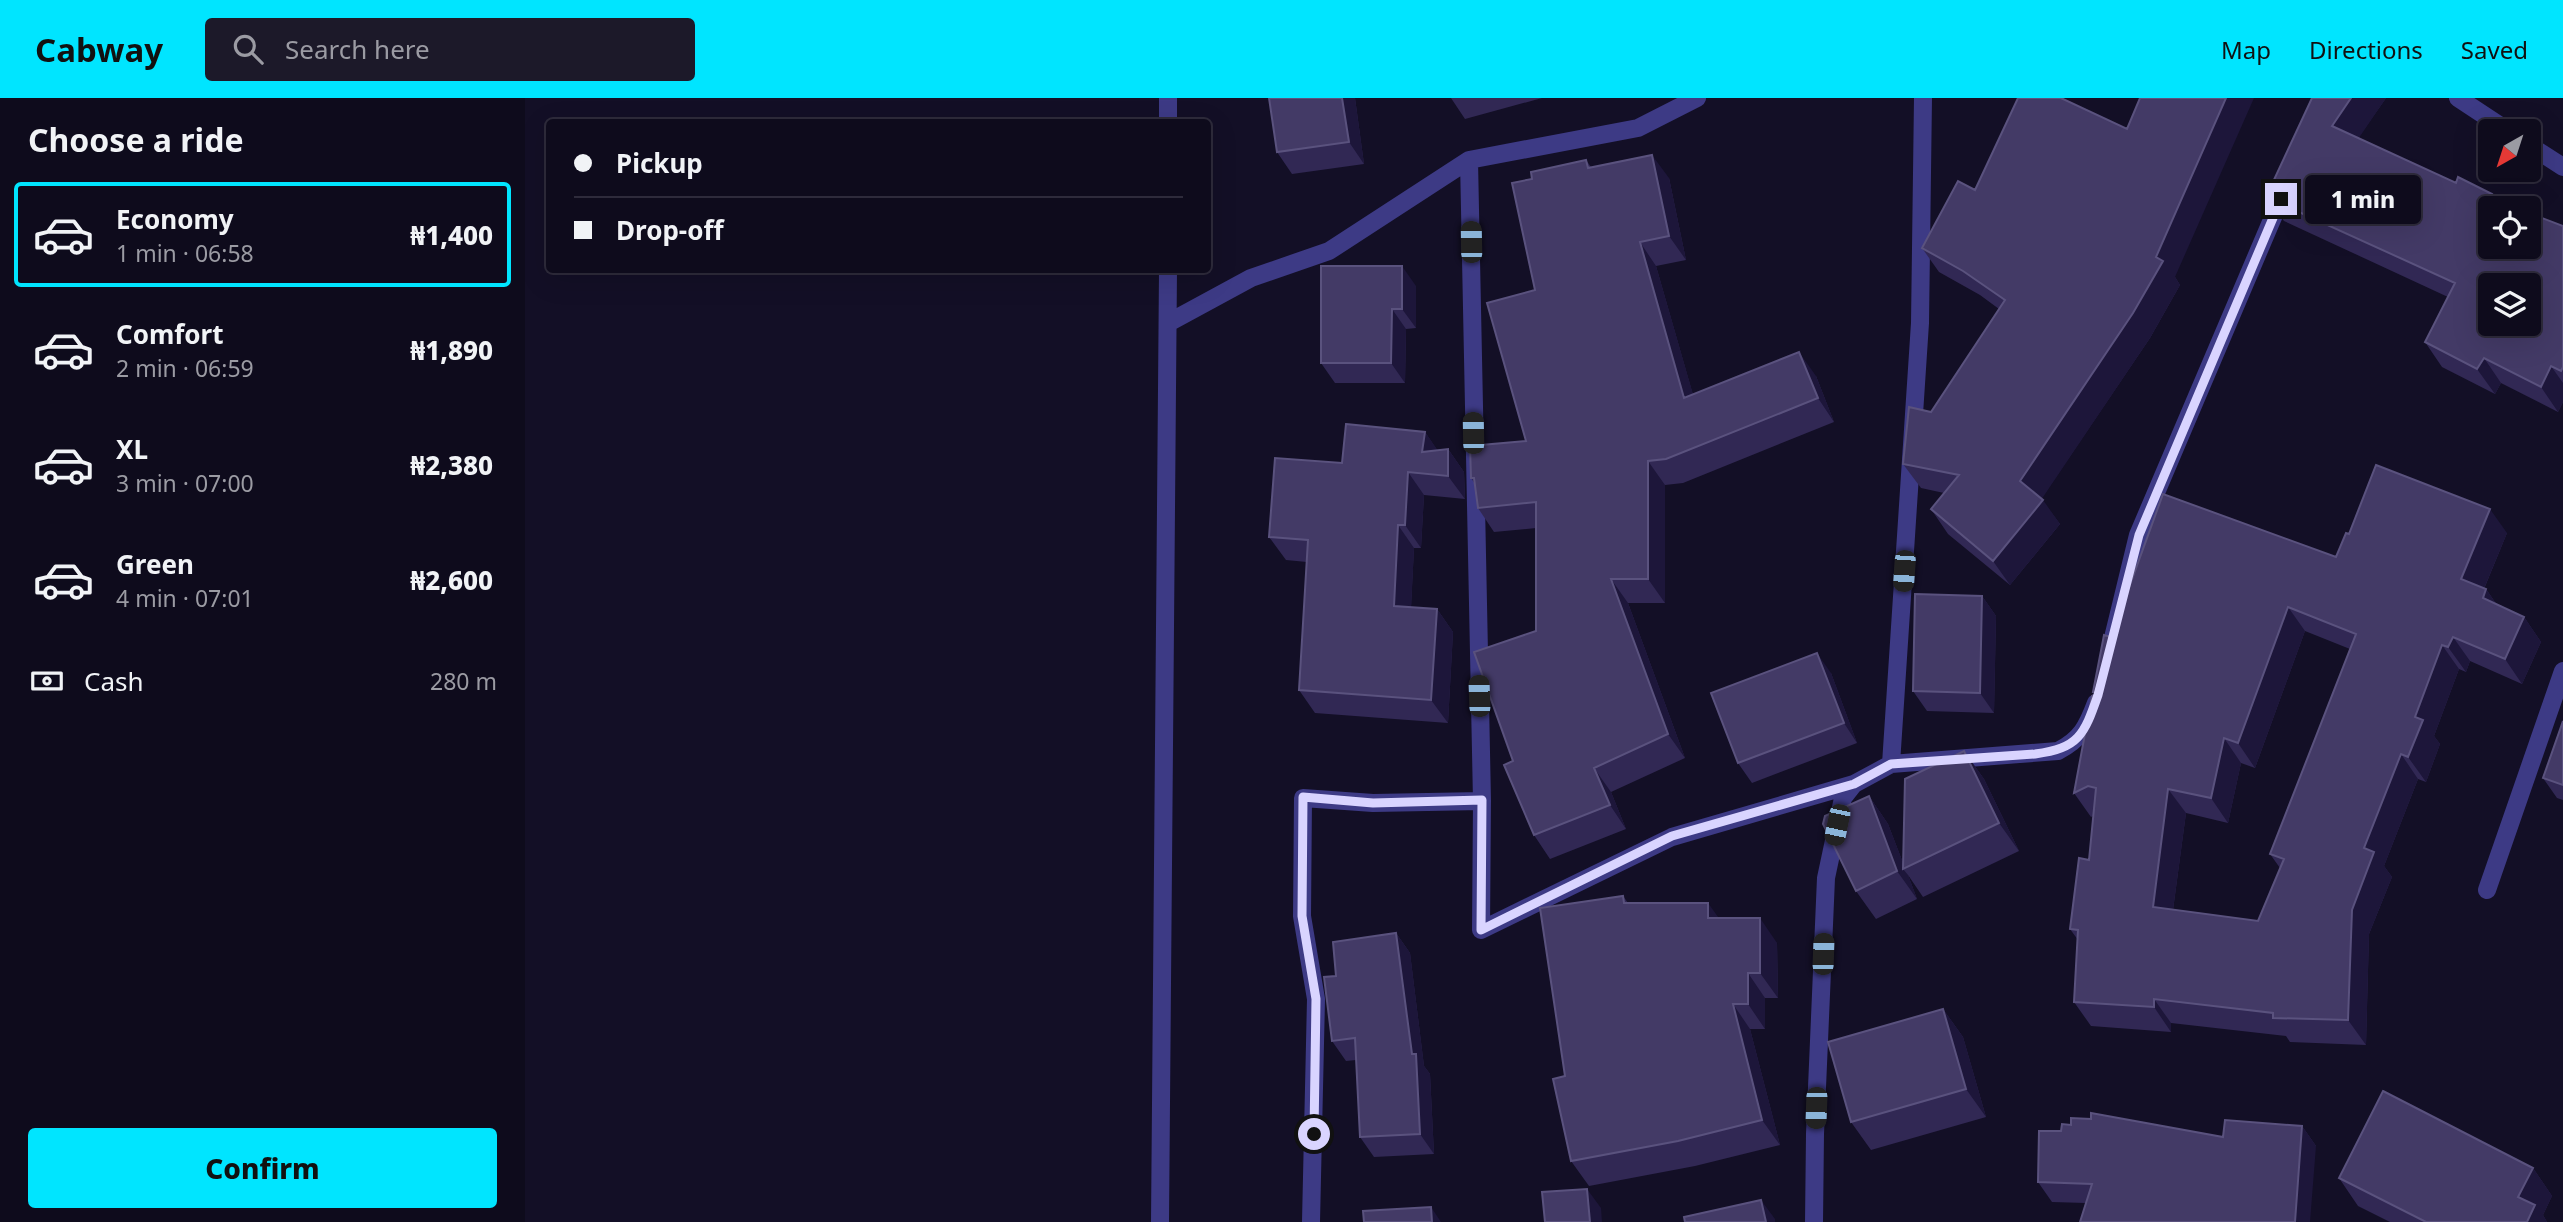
<!DOCTYPE html>
<meta charset="utf-8">
<style>
:root{--surface:#0e0b1c;--page:#1c1929;--text:#f1f3f6;--muted:#9b9ba3;--line:#2e2b3b;--accent:#00e5ff}
body{margin:0;font-family:"Noto Sans",sans-serif;background:var(--page);color:var(--text);height:100vh;display:flex;flex-direction:column;font-size:26px;white-space:nowrap}
*{box-sizing:border-box;margin:0}
p{font-size:23px;color:var(--muted)}
.icon{flex:none;width:38px;height:38px;fill:none;stroke:currentColor;stroke-width:2;stroke-linecap:round;stroke-linejoin:round}
.map{position:relative;flex:1;overflow:hidden}
.sheet{display:flex;flex-direction:column;background:var(--surface);width:525px}
.sheet>*{flex:none}
.guide{position:absolute;left:21px;top:21px;width:665px;height:154px;border-radius:7px;box-shadow:0 7px 28px #0002,0 0 0 2px var(--line);display:grid;align-content:center;height:154px;padding:0 28px;background:var(--surface)}
.needle{width:46px;rotate:219deg}
.fabs{position:absolute;left:1953px;top:21px;display:grid;gap:14px}
.fabs a{display:grid;place-items:center;width:63px;height:63px;border-radius:7px;background:var(--surface);box-shadow:0 7px 28px #0002,0 0 0 2px var(--line);font-size:35px}
.end{position:absolute;width:32px;height:32px;margin:-16px;border:9px solid #d9d4ff;background:#111;box-shadow:0 0 0 4px #111}
.from{border-radius:50%}
.bubble{position:absolute;height:49px;border-radius:7px;background:var(--surface);box-shadow:0 7px 28px #0002,0 0 0 2px var(--line);font-size:23px;font-weight:800;line-height:49px;text-align:center}
.car{position:absolute;width:21px;height:42px;margin:-21px -10px;border-radius:9px;box-shadow:0 0 5px 2px #0007;background:linear-gradient(#222 24%,#8ab4d8 0 40%,#222 0 76%,#8ab4d8 0 86%,#222 0)}
.guide b{display:flex;align-items:center;gap:24px;height:66px;font-size:26px}
.guide b+b{border-top:2px solid var(--line)}
.guide i{width:18px;height:18px;background:var(--text)}
ul{padding:0;list-style:none}
li{display:flex;align-items:center;gap:21px;height:105px;margin:0 14px 10px;padding:0 14px;border:4px solid transparent;border-radius:7px}
li div{flex:1}
li b{display:block;font-size:26px}
li em{font-style:normal;font-weight:800}
li.on{border-color:var(--accent)}
li>.icon{width:63px;height:63px;stroke-width:1.5}
h2{padding:0 28px;font-size:32px;line-height:84px}
.pay{display:flex;align-items:center;gap:18px;height:77px;padding:0 28px;font-size:26px}
.pay p{margin-inline-start:auto}
.action{display:flex;gap:14px;margin-top:auto;padding:14px 28px}
.action a{flex:1;height:80px;border-radius:7px;background:var(--accent);color:#111;font-size:28px;font-weight:800;line-height:80px;text-align:center}
header{display:flex;align-items:center;gap:42px;box-sizing:border-box;height:98px;padding:0 35px;background:var(--accent);color:#111}
header strong{font-size:33px}
nav{display:flex;gap:38px;margin-inline-start:auto;font-size:24px}
.search{width:490px;height:63px;background:var(--page);display:flex;align-items:center;gap:18px;box-sizing:border-box;padding:0 24px;border-radius:7px;color:var(--muted);font-size:26px}
main{display:flex;flex:1;min-height:0}
.map>svg:first-child{display:block}
.lines{fill:none;stroke-linecap:round;stroke-linejoin:round}
.minor{stroke:#3d3a85;stroke-width:18}
.wall{fill:#312854;fill-rule:evenodd}
.shaded-wall{fill:#1d163a}
.building{fill:#433a66;stroke:#5a527e;stroke-width:2;fill-rule:evenodd}
.route{stroke:#d9d4ff;stroke-width:9}
</style>
<header>
<strong>Cabway</strong>
<div class="search"><svg class="icon" aria-label="search" viewBox="0 0 24 24"><circle cx="10" cy="10" r="6"/><path d="M15 15l6 6"/></svg>Search here</div>
<nav><a>Map</a><a>Directions</a><a>Saved</a></nav>
</header>
<main>
<section class="sheet">
<h2>Choose a ride</h2>
<ul>
<li class="on"><svg class="icon" aria-label="car" viewBox="0 0 24 24"><path d="M5 17H2v-5l4-1 3-4h7l3 4 3 1v5h-3M9 17h6M6 11h13"/><circle cx="7" cy="17" r="2"/><circle cx="17" cy="17" r="2"/></svg><div><b>Economy</b><p>1 min · 06:58</p></div><em>₦1,400</em></li>
<li><svg class="icon" aria-label="car" viewBox="0 0 24 24"><path d="M5 17H2v-5l4-1 3-4h7l3 4 3 1v5h-3M9 17h6M6 11h13"/><circle cx="7" cy="17" r="2"/><circle cx="17" cy="17" r="2"/></svg><div><b>Comfort</b><p>2 min · 06:59</p></div><em>₦1,890</em></li>
<li><svg class="icon" aria-label="car" viewBox="0 0 24 24"><path d="M5 17H2v-5l4-1 3-4h7l3 4 3 1v5h-3M9 17h6M6 11h13"/><circle cx="7" cy="17" r="2"/><circle cx="17" cy="17" r="2"/></svg><div><b>XL</b><p>3 min · 07:00</p></div><em>₦2,380</em></li>
<li><svg class="icon" aria-label="car" viewBox="0 0 24 24"><path d="M5 17H2v-5l4-1 3-4h7l3 4 3 1v5h-3M9 17h6M6 11h13"/><circle cx="7" cy="17" r="2"/><circle cx="17" cy="17" r="2"/></svg><div><b>Green</b><p>4 min · 07:01</p></div><em>₦2,600</em></li>
</ul>
<div class="pay"><svg class="icon" aria-label="cash" viewBox="0 0 24 24"><path d="M3 7h18v10H3z"/><circle cx="12" cy="12" r="2"/></svg>Cash<p>280 m</p></div>
<div class="action"><a>Confirm</a></div>
</section>
<div class="map">
<svg width="2038" height="1124" viewBox="0 0 2038 1124">
<rect width="100%" height="100%" fill="#130f26"/>
<g class="lines">
<path class="minor" d="M643,0v24
M1933,0l50,33
M2004,47l34,22
M643,225l83,-45 78,-27 140,-91 169,-32 59,-30
M1587,544l26,-107 147,-346
M1366,666l167,-13c23,-12 29,-24 38,-48
M957,703l-1,129 191,-93 182,-53
M1962,792l76,-219
M635,1124l8,-952
M786,1124l5,-223 -14,-83 1,-118 70,5 109,-2 -13,-641
M1289,1124l1,-88 11,-256 17,-80 11,-14 37,-20 29,-441 3,-225"/>
</g>
<path class="wall" d="M744,0h86l9,66 -72,10 -15,-22z
M926,0h91l-77,21z
M1787,0h74l-28,40 98,45 36,11 4,7 67,25v176l-5,10 -57,-29 -6,11 -53,-27 -17,-25 23,-45 -164,-76 -18,-24z
M1061,62l5,7 78,11 17,82 -30,6 37,129 123,-19 18,46 -151,61 -18,2v118h-37l57,155 -74,34 15,37 -76,30 -16,-24 -21,-74 23,-130v-103l-42,4 -16,-24 -3,-24 -4,-6 55,-37 9,-151 -3,-111z
M1450,92l200,87 5,8 -30,53 -109,161 19,25 -50,61 -62,-51 -17,-25 13,-16 -23,-5 -18,-24 28,-52 68,-103 -19,-14 -41,-23 -17,-24z
M891,188v42l-10,1 -1,54h-70l-14,-20z
M900,334l12,18 11,-1 16,23 1,27 -41,-4 -3,53h-7l-3,59 26,2 16,23 -5,91 -133,-10 -16,-23 8,-128 -21,-2 -17,-23 73,-74z
M1982,435l-23,56h2l11,16 27,12 17,25 -19,42 -52,-23 -4,11 -7,-3 -25,67 6,8 -14,38 -8,-3 -34,87 8,11 -23,57 -3,111 -76,-3 -4,-6 -115,-13v9l-80,-6 -17,-24 4,-62 -8,-11 19,-69 4,-44 -2,1 -17,-24 21,-98 -2,-3 18,-55 225,-80 13,-23zM1780,533l45,18 -80,205 10,14 -22,53 -85,-11 13,-97 42,10 13,-60 14,5z
M1457,498l14,20 -2,97 -67,-2 -14,-20z
M1306,575l26,70 -105,40 -14,-20z
M2038,623v79l-6,-2 -14,-20z
M1439,653l20,28 35,72 -96,46 -15,-22 9,24 -41,20 -20,-28 13,-95 19,28 15,39z
M1098,798l5,7 90,15 59,25 1,55h-13v31h-15l30,116 -85,21 -106,20 -18,-25 -6,-85z
M871,835l14,20 14,113 6,8 4,80 -60,3 -14,-20 -4,-77 -10,1 -14,-20 4,-65z
M1418,911l20,28 23,80 -115,33 -20,-28z
M1777,1028l14,20 -230,57 -34,-1 -14,-20 185,-45z
M2008,1070l19,28 -9,19 4,7h-157l-32,-16 -19,-28z"/>
<path class="shaded-wall" d="M817,0h13l9,66 -15,-22z
M1701,0h28l-79,179 5,8 -30,53 -113,168 -17,-25 136,-224z
M1826,0h35l-36,53 -18,-25z
M1127,57l17,23 17,82 -17,-24z
M1115,144l16,24 45,156 -17,-24z
M877,168l14,20v42l-14,-19z
M867,211l14,20 -1,54 -14,-20z
M1274,254l17,24 18,46 -16,-24z
M1959,260l17,25 -6,11 -18,-25z
M2026,268l12,17v19l-5,10 -17,-25z
M900,334l16,23 -19,-3z
M923,351l16,23 1,27 -17,-23z
M1123,363l17,24v118l-17,-24z
M883,374l16,23 -3,53 -16,-23z
M1518,402l17,24 -50,61 -17,-24z
M1965,411l17,24 -29,70 -17,-24z
M873,427l16,23 -4,81 -16,-23z
M1086,481l17,24 57,155 -17,-24z
M1961,491l17,25 -20,-16z
M1457,498l14,20 -2,97 -14,-20z
M1763,509l17,24 -50,137 -17,-25z
M912,511l16,23 -5,91 -17,-23z
M1999,519l17,25 -19,42 -17,-25z
M1928,539l17,24 -4,11 -18,-25z
M1917,547l17,24 -25,67 6,8 -14,38 -18,-25 7,-40z
M1292,555l14,20 26,70 -13,-20z
M1699,640l17,25 -13,60 -17,-25z
M1439,653l20,28 35,72 -20,-28z
M1876,656l17,25 -34,87 8,11 -23,57 -3,111 -18,-25 4,-110 12,-62z
M1069,670l17,24 15,37 -16,-24z
M1643,691l18,24 -16,119 -17,-25z
M1344,698l19,28 17,44 -2,1 5,6 9,24 -20,-28z
M1183,805l18,25 -18,-10z
M1235,820l17,25 1,55 -18,-25z
M871,835l14,20 14,113 6,8 4,80 -14,-20 -8,-80z
M1223,875l17,25v31l-17,-25z
M1629,901l17,24v9l-17,-25z
M1208,906l17,25 30,116 -18,-25z
M1418,911l20,28 23,80 -20,-28z
M1777,1028l14,20 -6,76h-15z
M2008,1070l19,28 -9,19 4,7h-20l-9,-25z
M1062,1091l14,19 1,14h-12z
M1236,1102l14,19v3h-9z
M906,1109l10,15h-9z"/>
<path class="building" d="M744,0h73l7,44 -72,10z
M1493,0h43l66,31 13,-31h86l-70,159 7,4 -30,52 -113,168 23,19 -50,61 -62,-52 28,-34 -56,-11 6,-57 22,5 74,-112 -42,-29 -41,-23 36,-67 17,9z
M1787,0h39l-19,28 124,57 2,-6 34,17 -2,4 26,10h-26v39h39v-34l34,13v141l-2,4 -10,-5 -10,21 -57,-29 -7,11 -52,-27 30,-59 -189,-86zM1965,187h39v39h-39z
M1127,57l17,81 -29,6 44,156 115,-46 19,46 -152,61 -18,2v118h-37l57,155 -74,34 16,37 -76,30 -30,-70 9,-4 -39,-109 62,-21v-129l-58,6 -4,-30h-3l-1,-32 56,-5 -39,-138 48,-13 -23,-107 20,-4 -1,-7 55,-12 2,8z
M796,168h81v43h-10l-1,54h-70z
M821,326l79,8 -3,20 26,-3v27l-40,-4 -3,53h-7l-4,81 43,3 -6,91 -132,-10 9,-150 -39,-3 6,-79 67,5z
M1851,367l114,44 -29,70 25,10 -3,9 41,19 -19,42 -52,-22 -5,10 -6,-2 -27,72 8,3 -15,37 -7,-3 -37,94 10,4 -22,58 -4,110 -75,-2v-5l-119,-14v8l-80,-5 4,-72 -8,-1 9,-71 10,2 7,-72 -8,-2 -14,7 18,-97 9,-4h-8l11,-57 7,2 52,-143 173,63 10,-24 3,1zM1763,509l68,27 -86,220 14,5 -26,62 -105,-14 15,-118 43,9 13,-60 14,5z
M1390,496l67,2 -2,97 -67,-2z
M1292,555l27,70 -106,40 -27,-70z
M2038,623v64l-20,-7z
M1439,653l35,72 -96,46 2,-90z
M1344,698l28,75 -41,20 -33,-67 2,-8z
M1098,798l1,7h84v15h52v55h-12v31h-15l29,116 -84,21 -107,20 -18,-82 12,-3 -25,-168z
M871,835l16,121h4l4,80 -60,3 -5,-99 -23,3 -8,-64 12,-1 -3,-34z
M1418,911l23,80 -115,33 -23,-80z
M1858,993l150,77 -15,29 17,8 -8,17h-101l-87,-44z
M1566,1015l132,24 2,-17 77,6 -7,96h-215l12,-38 -54,-2 1,-51h22l1,-7 9,1v-7l20,1z
M1062,1091l3,33h-45l-3,-30z
M1236,1102l5,22h-81l-1,-5z
M906,1109l1,15h-68l-1,-11z"/>
<g class="lines">
<path class="route" d="M789,1036l2,-135 -14,-83 1,-119 70,6 109,-3 -1,130 191,-94 182,-52 37,-20 144,-10c44,-6 49,-19 63,-59l41,-160 142,-336"/>
</g>
</svg>
<div class="fabs">
<a><svg class="needle" viewBox="-14 -14 28 28"><path d="M0-13l5 13h-10z" fill="#e53935"/><path d="M0 13l5-13h-10z" fill="#9b9ba3"/></svg></a>
<a><svg class="icon" aria-label="locate" viewBox="0 0 24 24"><circle cx="12" cy="12" r="6"/><path d="M12 2v4M12 18v4M2 12h4M18 12h4"/></svg></a>
<a><svg class="icon" aria-label="layers" viewBox="0 0 24 24"><path d="M12 4l9 5-9 5-9-5zM3 14l9 5 9-5"/></svg></a>
</div>
<i class="end from" style="left:789px;top:1036px"></i>
<i class="end" style="left:1756px;top:101px"></i>
<div class="bubble" style="left:1780px;top:77px;width:116px">1 min</div>
<i class="car" style="left:946px;top:144px;rotate:359deg"></i>
<i class="car" style="left:948px;top:335px;rotate:359deg"></i>
<i class="car" style="left:1379px;top:473px;rotate:184deg"></i>
<i class="car" style="left:954px;top:598px;rotate:358deg"></i>
<i class="car" style="left:1312px;top:727px;rotate:192deg"></i>
<i class="car" style="left:1298px;top:856px;rotate:2deg"></i>
<i class="car" style="left:1291px;top:1010px;rotate:182deg"></i>
<div class="guide">
<b><i class="from"></i>Pickup</b>
<b><i></i>Drop-off</b>
</div>
</div>
</main>
